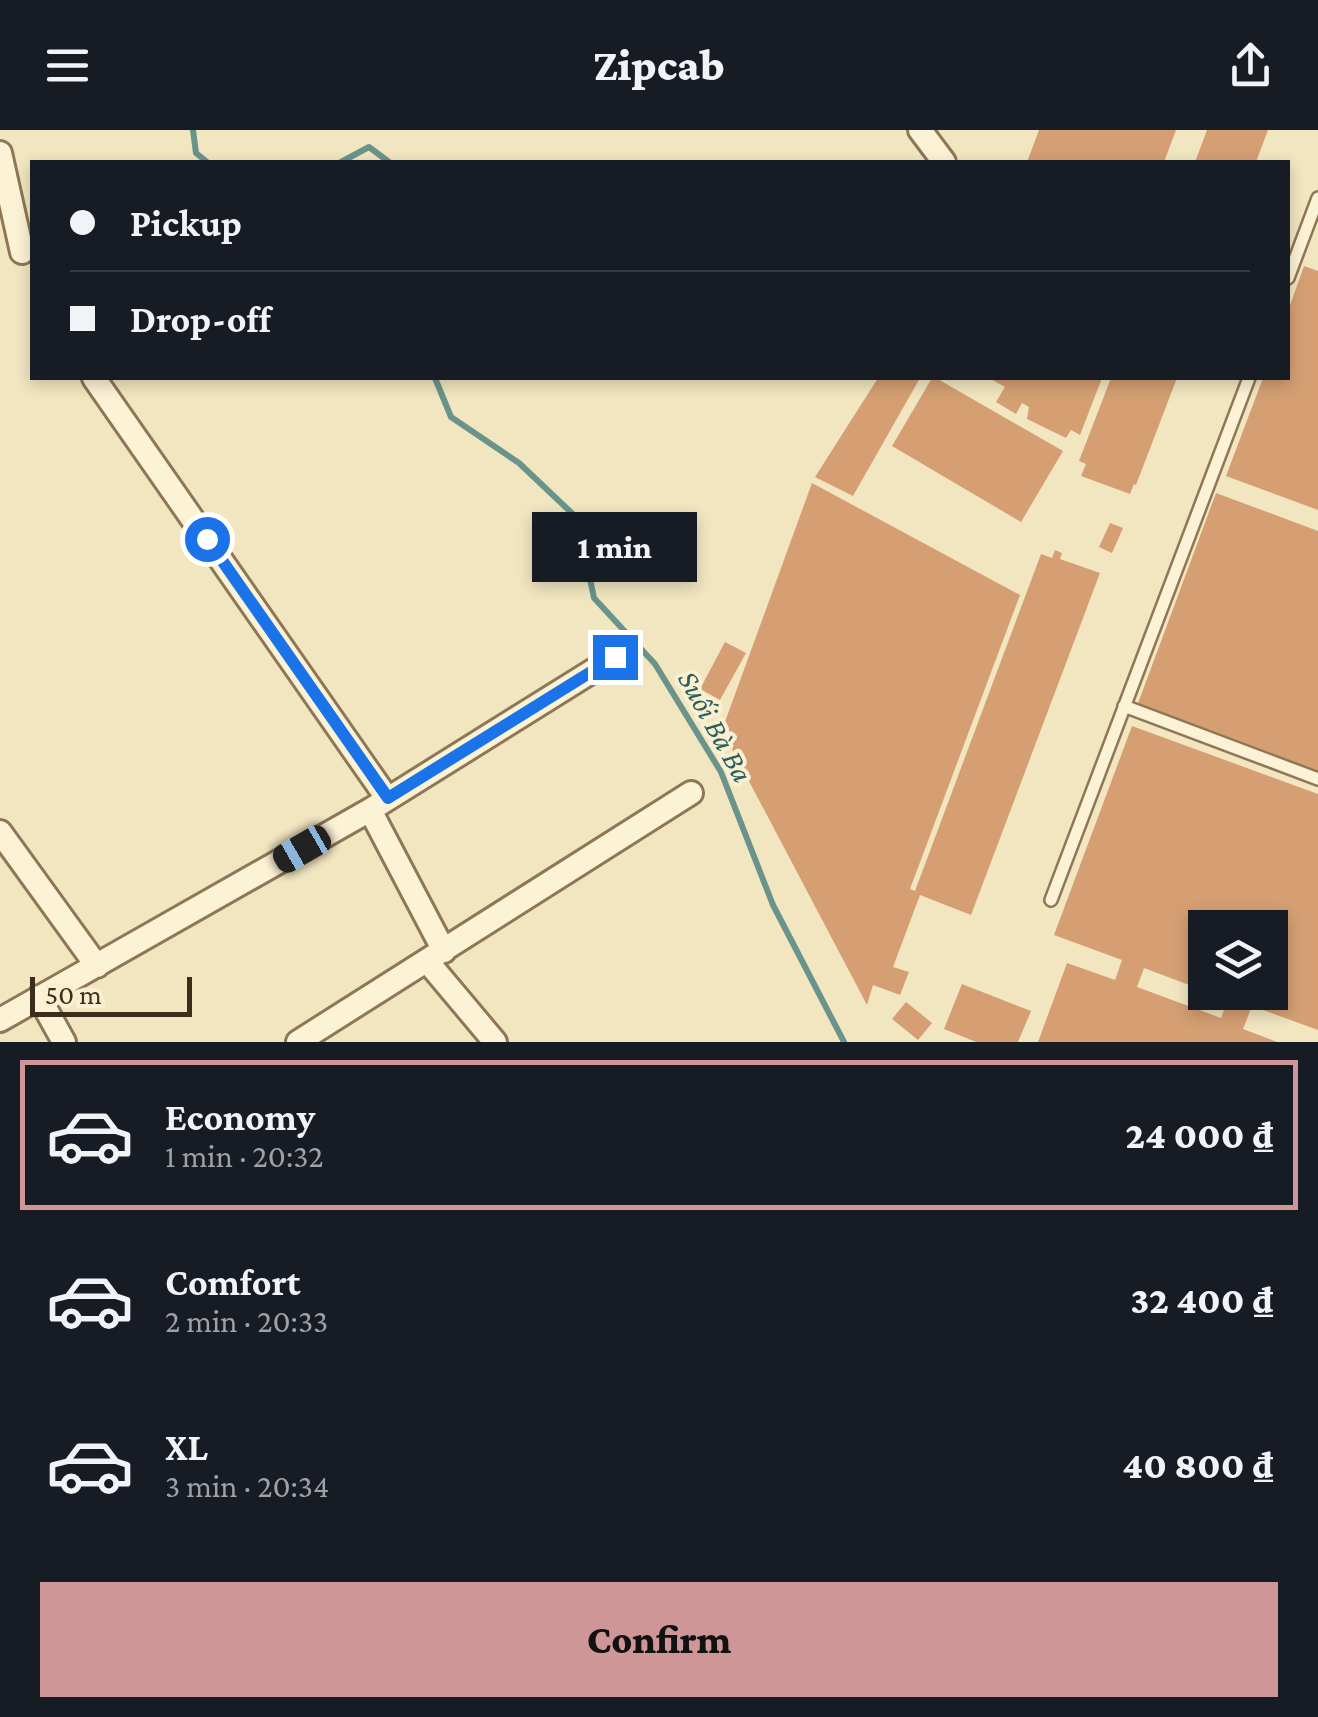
<!DOCTYPE html>
<meta charset="utf-8">
<style>
:root{--surface:#171b24;--page:#20242c;--text:#f1f3f6;--muted:#9ea1a6;--line:#363941;--accent:#ce9696}
body{margin:0;font-family:"Crimson Pro",serif;background:var(--page);color:var(--text);height:100vh;display:flex;flex-direction:column;font-size:38px;white-space:nowrap}
*{box-sizing:border-box;margin:0}
p{font-size:32px;color:var(--muted)}
.icon{flex:none;width:55px;height:55px;fill:none;stroke:currentColor;stroke-width:2;stroke-linecap:round;stroke-linejoin:round}
.map{position:relative;height:912px;overflow:hidden}
.details{display:flex;flex-direction:column;background:var(--surface);flex:1}
.details>*{flex:none}
.top-card{position:absolute;left:30px;top:30px;width:1260px;height:220px;border-radius:0px;box-shadow:0 5px 15px #0003;display:grid;align-content:center;height:220px;padding:0 40px;background:var(--surface)}
.buttons{position:absolute;left:1188px;top:780px;display:grid;gap:20px}
.buttons a{display:grid;place-items:center;width:100px;height:100px;border-radius:0px;background:var(--surface);box-shadow:0 5px 15px #0003;font-size:50px}
.scale{position:absolute;left:30px;bottom:25px;width:162px;box-sizing:border-box;padding-left:10px;border:5px solid #3c2d1c;border-top:0;font-size:28px;line-height:35px;white-space:nowrap;color:#3c2d1c;-webkit-text-stroke:8px #f9efd1;paint-order:stroke}
.end{position:absolute;width:45px;height:45px;margin:-22px;border:12px solid #1a73e8;background:#fff;box-shadow:0 0 0 5px #fff}
.from{border-radius:50%}
.bubble{position:absolute;height:70px;border-radius:0px;background:var(--surface);box-shadow:0 5px 15px #0003;font-size:32px;font-weight:800;line-height:70px;text-align:center}
.car{position:absolute;width:30px;height:60px;margin:-30px -15px;border-radius:12px;box-shadow:0 0 8px 2px #0007;background:linear-gradient(#222 24%,#8ab4d8 0 40%,#222 0 76%,#8ab4d8 0 86%,#222 0)}
.top-card b{display:flex;align-items:center;gap:35px;height:95px;font-size:38px}
.top-card b+b{border-top:2px solid var(--line)}
.top-card i{width:25px;height:25px;background:var(--text)}
ul{padding:18px 0 0;list-style:none}
li{display:flex;align-items:center;gap:30px;height:150px;margin:0 20px 15px;padding:0 20px;border:5px solid transparent;border-radius:0px}
li div{flex:1}
li b{display:block;font-size:38px}
li em{font-style:normal;font-weight:800}
li.on{border-color:var(--accent)}
li>.icon{width:90px;height:90px;stroke-width:1.5}
.primary-button{display:flex;gap:20px;margin-top:auto;padding:20px 40px}
.primary-button a{flex:1;height:115px;border-radius:0px;background:var(--accent);color:#111;font-size:40px;font-weight:800;line-height:115px;text-align:center}
header{display:flex;justify-content:space-between;align-items:center;height:130px;padding:0 40px;background:var(--surface);font-size:45px;font-weight:800}
.map>svg:first-child{display:block}
.lines{fill:none;stroke-linecap:round;stroke-linejoin:round}
.stream{stroke:#6a948b;stroke-width:6}
.building{fill:#d59f73;fill-rule:evenodd}
.service-casing{stroke:#8e7656;stroke-width:16}
.minor-casing{stroke:#8e7656;stroke-width:28}
.service{stroke:#fcf2d5;stroke-width:11}
.minor{stroke:#fcf2d5;stroke-width:22}
.route{stroke:#1a73e8;stroke-width:12}
.labels{text-anchor:middle;dominant-baseline:central;stroke-width:8;stroke-linejoin:round;paint-order:stroke}
.water-label{font-size:30px;font-style:italic;fill:#2a5e5c;stroke:#f9efd1}
</style>
<header><svg class="icon" aria-label="menu" viewBox="0 0 24 24"><path d="M4 6h16M4 12h16M4 18h16"/></svg>Zipcab<svg class="icon" aria-label="share" viewBox="0 0 24 24"><path d="M12 15V3M7 8l5-5 5 5M5 13v7h14v-7"/></svg></header>
<div class="map">
<svg width="1318" height="912" viewBox="0 0 1318 912">
<rect width="100%" height="100%" fill="#f2e6c1"/>
<g class="lines">
<path class="stream" d="M193,0l3,23 11,9
M341,32l28,-15 20,15
M435,248l16,39 68,46 58,55 17,80 61,66 66,108 52,133 71,137"/>
</g>
<path class="building" d="M1039,0h137l-12,32h-137z
M1207,0h61l-12,32h-61z
M1304,136l14,5v239l-92,-34 37,-98h25v-67z
M878,248h42l-67,118 -38,-19z
M932,248h4l127,73 -42,71 -129,-76z
M989,248h113l-22,57 -9,-5 -5,8 -39,-19 2,-12 -7,-4 -6,11 -20,-12 9,-15z
M1111,248h66l-41,107 -2,-1 -4,10 -49,-18 5,-12 -7,-3z
M812,353l208,112 -110,294 5,2 126,-337 11,4 3,-8 7,3 -2,6 40,14 -129,342 -51,-20 -27,72 16,5 -9,23 -27,-10 -6,20 -145,-275z
M1216,363l102,38v241l-181,-66z
M1110,393l13,5 -11,25 -13,-6z
M725,512l21,11 -26,47 -20,-11z
M1132,596l186,68v236l-66,-24 -9,23 34,13h-239l29,-79 48,17 7,-20 -68,-25zM1205,798h65v64h-59l17,7 -7,19 -84,-31 7,-19 61,23z
M962,854l69,27 -13,31h-42l-32,-13z
M906,872l26,21 -14,17 -26,-21z"/>
<g class="lines">
<defs>
<path id="service" d="M1288,148l30,-80
M1124,576l194,73
M1051,770l198,-522"/>
<path id="minor" d="M920,0l24,32
M0,23l22,99
M94,248l293,420
M370,680l74,141
M0,702l97,134
M427,831l68,81
M39,867l25,45
M0,890l370,-210 245,-153
M298,912l393,-249"/>
</defs>
<use href="#service" class="service-casing"/>
<use href="#minor" class="minor-casing"/>
<use href="#service" class="service"/>
<use href="#minor" class="minor"/>
</g>
<g class="lines">
<path class="route" d="M207,409l181,259 227,-141"/>
</g>
<g class="labels">
<g class="water-label">
<text transform="translate(716 596) rotate(61)">Suối Bà Ba</text>
</g>
</g>
</svg>
<div class="buttons">
<a><svg class="icon" aria-label="layers" viewBox="0 0 24 24"><path d="M12 4l9 5-9 5-9-5zM3 14l9 5 9-5"/></svg></a>
</div>
<div class="scale">50 m</div>
<i class="end from" style="left:207px;top:409px"></i>
<i class="end" style="left:615px;top:527px"></i>
<div class="bubble" style="left:532px;top:382px;width:165px">1 min</div>
<i class="car" style="left:302px;top:719px;rotate:240deg"></i>
<div class="top-card">
<b><i class="from"></i>Pickup</b>
<b><i></i>Drop-off</b>
</div>
</div>
<section class="details">
<ul>
<li class="on"><svg class="icon" aria-label="car" viewBox="0 0 24 24"><path d="M5 17H2v-5l4-1 3-4h7l3 4 3 1v5h-3M9 17h6M6 11h13"/><circle cx="7" cy="17" r="2"/><circle cx="17" cy="17" r="2"/></svg><div><b>Economy</b><p>1 min · 20:32</p></div><em>24 000 ₫</em></li>
<li><svg class="icon" aria-label="car" viewBox="0 0 24 24"><path d="M5 17H2v-5l4-1 3-4h7l3 4 3 1v5h-3M9 17h6M6 11h13"/><circle cx="7" cy="17" r="2"/><circle cx="17" cy="17" r="2"/></svg><div><b>Comfort</b><p>2 min · 20:33</p></div><em>32 400 ₫</em></li>
<li><svg class="icon" aria-label="car" viewBox="0 0 24 24"><path d="M5 17H2v-5l4-1 3-4h7l3 4 3 1v5h-3M9 17h6M6 11h13"/><circle cx="7" cy="17" r="2"/><circle cx="17" cy="17" r="2"/></svg><div><b>XL</b><p>3 min · 20:34</p></div><em>40 800 ₫</em></li>
</ul>
<div class="primary-button"><a>Confirm</a></div>
</section>
